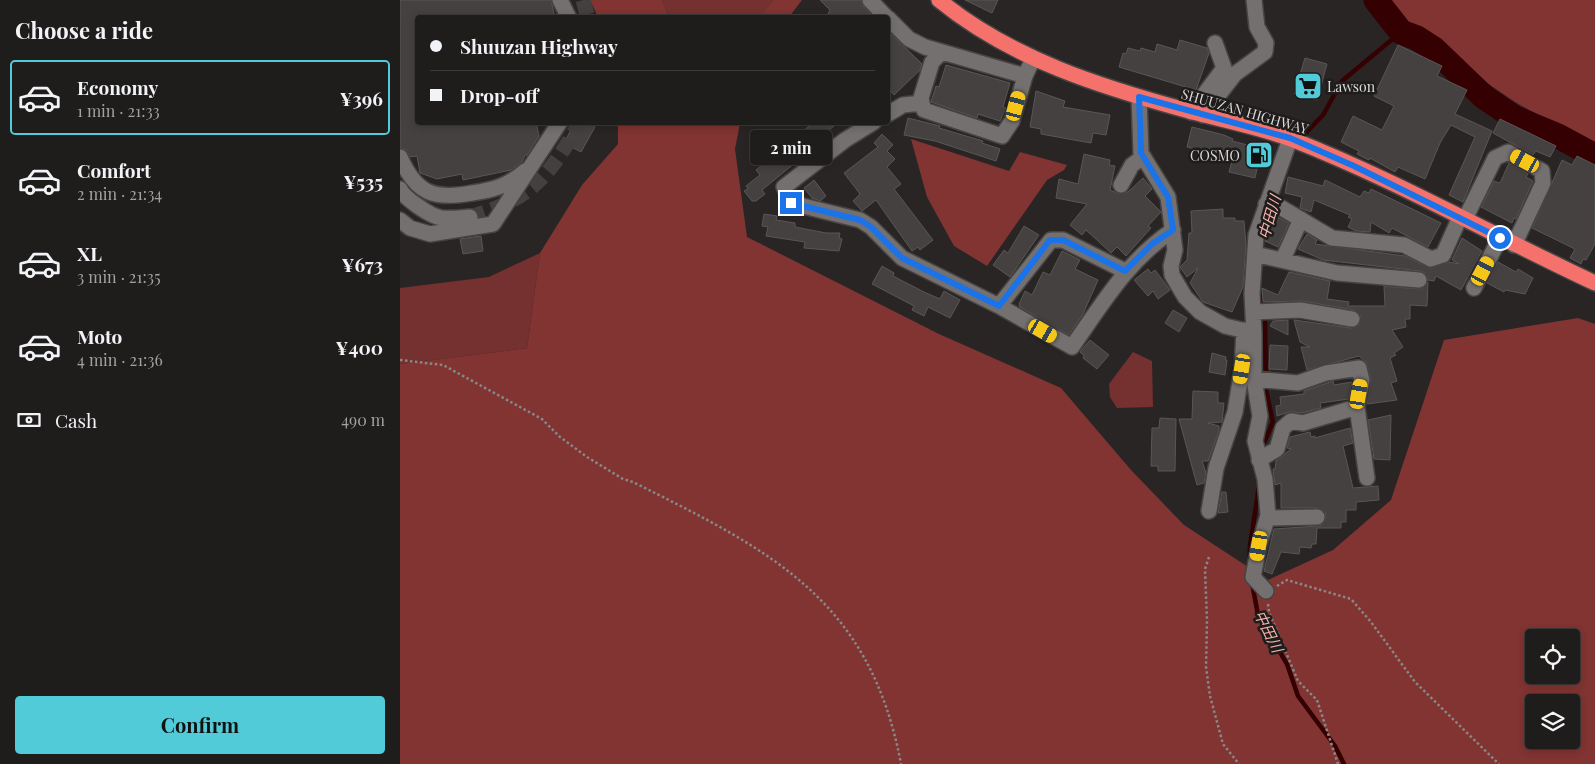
<!DOCTYPE html>
<meta charset="utf-8">
<style>
:root{--surface:#1f1c1c;--page:#2c2929;--text:#f1f3f6;--muted:#a1a1a3;--line:#3c3a3b;--accent:#52cbd8}
body{margin:0;font-family:"Playfair Display","Noto Sans JP",serif;background:var(--page);color:var(--text);height:100vh;display:flex;flex-direction:column;font-size:19px;white-space:nowrap}
*{box-sizing:border-box;margin:0}
p{font-size:16px;color:var(--muted)}
.icon{flex:none;width:28px;height:28px;fill:none;stroke:currentColor;stroke-width:2;stroke-linecap:round;stroke-linejoin:round}
.map{position:relative;flex:1;overflow:hidden}
.panel{display:flex;flex-direction:column;background:var(--surface);width:400px}
.panel>*{flex:none}
.guide{position:absolute;left:15px;top:15px;width:475px;height:110px;border-radius:5px;box-shadow:0 2px 8px #0003,0 0 0 1px var(--line);display:grid;align-content:center;height:110px;padding:0 15px;background:var(--surface)}
.fabs{position:absolute;left:1125px;top:629px;display:grid;gap:10px}
.fabs a{display:grid;place-items:center;width:55px;height:55px;border-radius:5px;background:var(--surface);box-shadow:0 2px 8px #0003,0 0 0 1px var(--line);font-size:25px}
.end{position:absolute;width:22px;height:22px;margin:-11px;border:6px solid #1a73e8;background:#fff;box-shadow:0 0 0 2px #fff}
.from{border-radius:50%}
.bubble{position:absolute;height:35px;border-radius:5px;background:var(--surface);box-shadow:0 2px 8px #0003,0 0 0 1px var(--line);font-size:16px;font-weight:700;line-height:35px;text-align:center}
.car{position:absolute;width:15px;height:30px;margin:-15px -8px;border-radius:6px;box-shadow:0 0 4px 1px #0007;background:linear-gradient(#f5c518 24%,#345 0 40%,#f5c518 0 76%,#345 0 86%,#f5c518 0)}
.guide b{display:flex;align-items:center;gap:18px;height:48px;font-size:19px}
.guide b+b{border-top:1px solid var(--line)}
.guide i{width:12px;height:12px;background:var(--text)}
ul{padding:0;list-style:none}
li{display:flex;align-items:center;gap:15px;height:75px;margin:0 10px 8px;padding:0 5px;border:2px solid transparent;border-radius:5px}
li div{flex:1}
li b{display:block;font-size:19px}
li em{font-style:normal;font-weight:700}
li.active{border-color:var(--accent)}
li>.icon{width:45px;height:45px;stroke-width:1.5}
h2{padding:0 15px;font-size:22px;line-height:60px}
.pay{display:flex;align-items:center;gap:12px;height:55px;padding:0 15px;font-size:19px}
.pay p{margin-inline-start:auto}
.primary-button{display:flex;gap:10px;margin-top:auto;padding:10px 15px}
.primary-button a{flex:1;height:58px;border-radius:5px;background:var(--accent);color:#111;font-size:20px;font-weight:700;line-height:58px;text-align:center}
main{display:flex;flex:1;min-height:0}
.map>svg:first-child{display:block}
.green{fill:#74312f}
.forest{fill:#813431;fill-rule:evenodd}
.lines{fill:none;stroke-linecap:round;stroke-linejoin:round}
.stream{stroke:#340002;stroke-width:4.5}
.river{stroke:#340002;stroke-width:25}
.building{fill:#454141;stroke:#5a5656}
.minor-tunnel{stroke:#444040;stroke-width:15;stroke-dasharray:15 8;stroke-linecap:butt}
.minor-casing{stroke:#464343;stroke-width:18}
.highway-casing{stroke:#464343;stroke-width:18}
.path{stroke:#8a8787;stroke-width:2.5;stroke-dasharray:2.5 2.5;stroke-linecap:butt}
.minor{stroke:#747070;stroke-width:15}
.highway{stroke:#f4716c;stroke-width:15}
.route{stroke:#1a73e8;stroke-width:6}
.labels{text-anchor:middle;dominant-baseline:central;stroke-width:5;stroke-linejoin:round;paint-order:stroke}
.poi-label{font-size:14px;fill:#dcdada;stroke:#1f1c1c;text-anchor:start}
.street-label{font-size:14px;fill:#dcdada;stroke:#1f1c1c}
.water-label{font-size:15px;font-style:italic;fill:#f8b2ac;stroke:#1f1c1c}
</style>
<main>
<section class="panel">
<h2>Choose a ride</h2>
<ul>
<li class="active"><svg class="icon" aria-label="car" viewBox="0 0 24 24"><path d="M5 17H2v-5l4-1 3-4h7l3 4 3 1v5h-3M9 17h6M6 11h13"/><circle cx="7" cy="17" r="2"/><circle cx="17" cy="17" r="2"/></svg><div><b>Economy</b><p>1 min · 21:33</p></div><em>¥396</em></li>
<li><svg class="icon" aria-label="car" viewBox="0 0 24 24"><path d="M5 17H2v-5l4-1 3-4h7l3 4 3 1v5h-3M9 17h6M6 11h13"/><circle cx="7" cy="17" r="2"/><circle cx="17" cy="17" r="2"/></svg><div><b>Comfort</b><p>2 min · 21:34</p></div><em>¥535</em></li>
<li><svg class="icon" aria-label="car" viewBox="0 0 24 24"><path d="M5 17H2v-5l4-1 3-4h7l3 4 3 1v5h-3M9 17h6M6 11h13"/><circle cx="7" cy="17" r="2"/><circle cx="17" cy="17" r="2"/></svg><div><b>XL</b><p>3 min · 21:35</p></div><em>¥673</em></li>
<li><svg class="icon" aria-label="car" viewBox="0 0 24 24"><path d="M5 17H2v-5l4-1 3-4h7l3 4 3 1v5h-3M9 17h6M6 11h13"/><circle cx="7" cy="17" r="2"/><circle cx="17" cy="17" r="2"/></svg><div><b>Moto</b><p>4 min · 21:36</p></div><em>¥400</em></li>
</ul>
<div class="pay"><svg class="icon" aria-label="cash" viewBox="0 0 24 24"><path d="M3 7h18v10H3z"/><circle cx="12" cy="12" r="2"/></svg>Cash<p>490 m</p></div>
<div class="primary-button"><a>Confirm</a></div>
</section>
<div class="map">
<svg width="1195" height="764" viewBox="0 0 1195 764">
<rect width="100%" height="100%" fill="#292525"/>
<path class="green" d="M262,0h111l-13,18 -91,-1z
M140,253l-13,95 -127,16v-76l89,-11z
M733,352l19,9 1,46 -36,1 -7,-11 -1,-13z"/>
<path class="forest" d="M190,0h72l7,17h-71z
M373,0h29l-13,17h-29z
M979,0h216v147l-80,-45 -94,-64z
M218,123h122l-5,26 12,88 192,97 122,54 70,82 53,55 84,55 65,-30 58,-50 53,-160 134,-22 17,6v440h-1195v-400l127,-16 13,-95 42,-68 36,-41zM1134,638h37v37h-37zM1134,702h37v38h-37z
M511,139l98,32 11,-19 47,13 -3,5 -17,10 -60,86 -33,-20 -27,-49z"/>
<g class="lines">
<path class="stream" d="M899,140l24,-25 19,-34 59,-49
M858,290l7,30 1,70 7,32 -10,23
M850,558v-12l9,-60
M852,583l6,32 29,49 11,32 37,50 9,18"/>
<path class="river" d="M976,0l25,32 16,6 17,11 50,48 31,21 43,18 37,20"/>
</g>
<path class="building" d="M0,0h151l4,18h-137v104h118l3,14 -12,19h-2l-3,7 -11,8 -48,10 -1,-6 -25,5 -17,-6 -3,-17 -7,1 -4,-7 -6,-2z
M420,0h41l2,6 11,12h-48l4,-8z
M565,0h33l-6,13z
M488,31l34,33 -2,6 -26,25 -6,-7z
M780,40l27,8 2,5 -13,37 -77,-23 4,-14 3,1 2,-6 12,3 1,-3 14,4 2,-8 20,6z
M998,45l44,21 -5,10 30,14 -12,24 37,17 -29,71 -14,-7 26,-58 -24,-12 -11,18 -15,36 -27,-12 -3,5 -25,-14 -1,2 -12,-6 2,-3 -18,-9 12,-26 29,14 12,-24 -20,-10z
M905,58l22,6 -10,36 -23,-6z
M546,65l64,18 -7,24 3,1 -6,13 -22,-7 -1,4 -46,-16 5,-16 3,1z
M636,91l29,10 -2,6 47,8 -4,20 -13,-2 -2,10 -50,-9v-5l-11,-2z
M508,118l32,8 -1,2 44,13 -1,2 18,6 -4,12 -61,-20 -31,-6z
M1100,119l56,27 -6,11 -14,-6 -3,4 -40,-22z
M175,122h12l8,5 -14,25 -17,-9z
M414,122h25l-15,12 1,2 -8,9 -55,45 3,4 -9,7h-4l-8,-10 4,-2 -2,-3 14,-11 -4,-5z
M792,127l32,8 9,4 -1,2 35,9 -3,11 -5,-1 -4,18 -26,-6 3,-11 -13,-4 1,-2 -33,-8z
M482,134l11,11 -6,6 8,8 -8,8 14,17 -7,5 39,51 -13,10 -2,-3 -6,4 -36,-51 -14,11 -9,-10 7,-7 -16,-21 34,-26 -4,-4z
M684,154l26,6 -1,5 6,1 -5,24 7,3 11,-1 15,-14 9,11 -7,7 16,16 -13,14 3,2 -25,28 -9,-9 -6,6 -25,-23 -4,5 -12,-10 17,-21 -31,-6 3,-19 19,5z
M1177,156l18,9v79l-9,16 -3,-1 -2,5 -11,-6 5,-9 -43,-21 30,-68 10,5z
M1109,163l19,11 -2,3 7,4 -17,38 -2,-1 -2,5 -31,-16 13,-26 5,2 2,-2z
M888,177l35,9 2,-6 35,17 4,-6 5,2 2,-4 70,34 -13,24 -36,-19 -3,5 -18,-11 -1,10 -14,-1 -8,-4 4,-8 -4,-2 2,-2 -36,-15 -3,12 -11,-4 2,-11 -17,-4z
M414,180l12,16 -6,5 -8,-3 -8,-10z
M823,209v9h12v3h9l2,24 -3,42 -11,25 -29,-10 -13,-19 8,-15 -11,9 -7,-10 7,-7 2,-27h3l-1,-22z
M364,214l13,2 -1,4 19,3v4l31,6h14l-1,5 3,1 -3,12 -35,-3 1,-6 -39,-6 2,-9 -6,-1z
M875,216l14,7 -11,24 -13,-6z
M624,226l15,9 -29,42 -17,-12 11,-15 4,3z
M907,234l10,6 -2,4 90,12 25,12 19,-6 10,2 -7,-4 10,-22 20,13 -21,39 -25,-14 -2,5 -6,-1 -3,-7 -5,-2 -97,-11 -25,-11z
M81,236l2,15 -20,3 -3,-15z
M662,251l18,9 -5,9 23,11 -15,34 -14,21 -49,-28 -1,-3 6,-13 7,4 11,-23 7,3z
M1098,262l18,10 2,-3 15,9 -8,16 -20,-4 -1,2 -17,-9z
M482,266l12,7 -1,3 31,16 16,7 4,-8 16,9 -10,18 -22,-11 -4,9 -12,-6 2,-4 -42,-22z
M748,269l3,4 4,-3 15,20 -12,9 -5,-8 -5,5 -14,-16z
M889,272l41,9 -3,18 22,3 -1,4h37l-1,-20 35,3 4,-1 5,-6 -1,24 -17,-1v14h-5l1,8 -14,3 11,17 -9,6 2,2 -6,3 7,23 -6,2 6,17 -30,4 4,-25 -5,-17 -7,-6 -52,14 -6,-23h9l-10,-5 -6,-22 57,8 8,-3 2,-9 -7,-6 -52,-9 -39,1 -1,-14 16,7z
M773,310l14,8 -8,14 -14,-9z
M888,320v15l-18,-9 3,-5z
M690,340l19,15 -12,14 -14,-11 1,-2 -4,-4z
M870,345l18,1 -1,24 -18,-1z
M812,353l14,4 -1,3h2l-2,15 -16,-3z
M933,381l1,4 18,-3 -3,17 -29,4 1,5 -19,5 -13,-1 -12,4 -1,-10 5,-1 -1,-8 24,-3v-3z
M793,391l25,1v11h6l-2,19 -14,1 11,3v5l-11,30h-6l4,12 -2,10 -7,2 -18,-66h13z
M991,415l-1,45 -16,-1 -6,-39z
M760,418l16,1 -1,52h-17v-5h-7l1,-38h7z
M950,428l3,15 -10,3 10,42 25,-2 1,14 -23,2v8h-10v12h-5v6h-24l-1,16h-4l-1,4 -11,-1 -1,7 -18,-2 -9,22 -8,-3 10,-42 44,-3 4,-1 4,-8 -1,-5 -8,-4h-36v-25l-6,2 -2,-16h2l1,-8 15,-12 -4,-1 3,-11 20,-5 1,5 4,-1v2z
M822,492h4l2,20 -10,1z"/>
<g class="lines">
<path class="minor-tunnel" d="M183,0l5,18
M70,217c61,-18 79,-40 110,-95"/>
<defs>
<path id="minor" d="M160,0l9,18
M470,0l17,18
M488,18l21,21 16,8 100,29 8,-17
M739,97l2,56 27,44 7,53 -4,16 1,9 13,22 15,15 25,14 29,7v46l6,37 -5,25 10,38 3,36 -9,31 -6,31 13,14
M522,103l2,7 78,26 10,-15 13,-45
M791,112l33,-44 -9,-25
M488,114l15,-9 19,-2 -1,-5 11,-36 9,-9
M803,115l32,-41 30,-22 1,-9 -9,-16 -3,-27
M474,122l-29,18 -61,47 7,16 69,17 11,7 31,31 97,48 73,41c30,-43 56,-87 101,-117
M0,157c16,37 34,43 72,36 21,-3 36,-7 53,-22
M721,185l11,-20 11,-8
M0,189c4,9 31,28 42,29 9,1 19,0 28,-1
M866,204l14,3 52,31 72,7 27,14 12,-4 17,-38
M1065,219l30,-61 13,-6 34,19 1,12 -29,62
M0,220l10,8 20,6 63,-10 67,-102
M855,254l82,19 82,7
M883,259l18,-40
M1074,288l26,-50
M599,306l52,-66h12l62,31
M854,312l46,-2 52,9
M854,333l-2,-39 4,-59 34,-96
M854,379l44,4 28,-10 33,-5 3,13 -5,26 10,71
M859,460l18,-11 6,-21 8,-7 12,2 54,-16
M809,511l7,-43 19,-56 7,-43 2,-39
M868,515l3,3 46,-1"/>
<path id="highway" d="M539,0c72,59 162,87 250,111 34,9 70,16 102,28 105,41 203,97 304,144"/>
</defs>
<use href="#minor" class="minor-casing"/>
<use href="#highway" class="highway-casing"/>
<path class="path" d="M0,360l43,5 99,54 18,18 27,20 36,22 10,3c138,69 237,117 268,282
M809,557l-4,12 2,52 -1,46 4,29 13,48 16,20
M877,586l10,-6 64,19 20,23 44,60 84,82
M868,604l1,8 29,69 19,19 21,64"/>
<use href="#minor" class="minor"/>
<use href="#highway" class="highway"/>
</g>
<g class="lines">
<path class="route" d="M391,203l69,17 11,7 31,31 97,48 51,-66h13l62,31 27,-27 21,-14 -5,-33 -27,-44 -2,-56 151,41 64,28 146,72"/>
</g>
<defs>
<symbol id="supermarket-square" viewBox="-11 -11 22 22"><rect x="-9" y="-9" width="18" height="18" rx="4" fill="#52cbd8" stroke="#1f1c1c"/><path d="M-6-5.5h2.5l.6 2H6L4.5 2H-2.5L-4.4-4H-6ZM-1.5 3.2a1.3 1.3 0 1 0 .1 0ZM3 3.2a1.3 1.3 0 1 0 .1 0Z" fill="#111"/></symbol>
<symbol id="fuel-square" viewBox="-11 -11 22 22"><rect x="-9" y="-9" width="18" height="18" rx="4" fill="#52cbd8" stroke="#1f1c1c"/><path d="M-5.5-6h7V0h2V4h1.3V-2.5L3-4.5l.8-.8L6-3V5H2.5V1h-1V6h-7ZM-4.2-4.7v3.2H.2V-4.7Z" fill="#111"/></symbol>
</defs>
<g fill-rule="evenodd">
<use href="#supermarket-square" x="892" y="70" width="32" height="32"/>
<use href="#fuel-square" x="843" y="139" width="32" height="32"/>
</g>
<g class="labels">
<g class="poi-label">
<text x="927" y="86">Lawson</text>
<text x="840" y="155" text-anchor="end">COSMO</text>
</g>
<g class="street-label">
<text transform="translate(845 111) rotate(16)">SHUUZAN HIGHWAY</text>
</g>
<g class="water-label">
<text transform="translate(869 217) rotate(-74)">中田川</text>
<text transform="translate(869 631) rotate(64)">中田川</text>
</g>
</g>
</svg>
<div class="fabs">
<a><svg class="icon" aria-label="locate" viewBox="0 0 24 24"><circle cx="12" cy="12" r="6"/><path d="M12 2v4M12 18v4M2 12h4M18 12h4"/></svg></a>
<a><svg class="icon" aria-label="layers" viewBox="0 0 24 24"><path d="M12 4l9 5-9 5-9-5zM3 14l9 5 9-5"/></svg></a>
</div>
<i class="end from" style="left:1100px;top:238px"></i>
<i class="end" style="left:391px;top:203px"></i>
<div class="bubble" style="left:350px;top:130px;width:82px">2 min</div>
<i class="car" style="left:616px;top:106px;rotate:15deg"></i>
<i class="car" style="left:1125px;top:161px;rotate:298deg"></i>
<i class="car" style="left:1083px;top:271px;rotate:28deg"></i>
<i class="car" style="left:643px;top:331px;rotate:120deg"></i>
<i class="car" style="left:842px;top:369px;rotate:189deg"></i>
<i class="car" style="left:959px;top:394px;rotate:10deg"></i>
<i class="car" style="left:859px;top:546px;rotate:190deg"></i>
<div class="guide">
<b><i class="from"></i>Shuuzan Highway</b>
<b><i></i>Drop-off</b>
</div>
</div>
</main>
